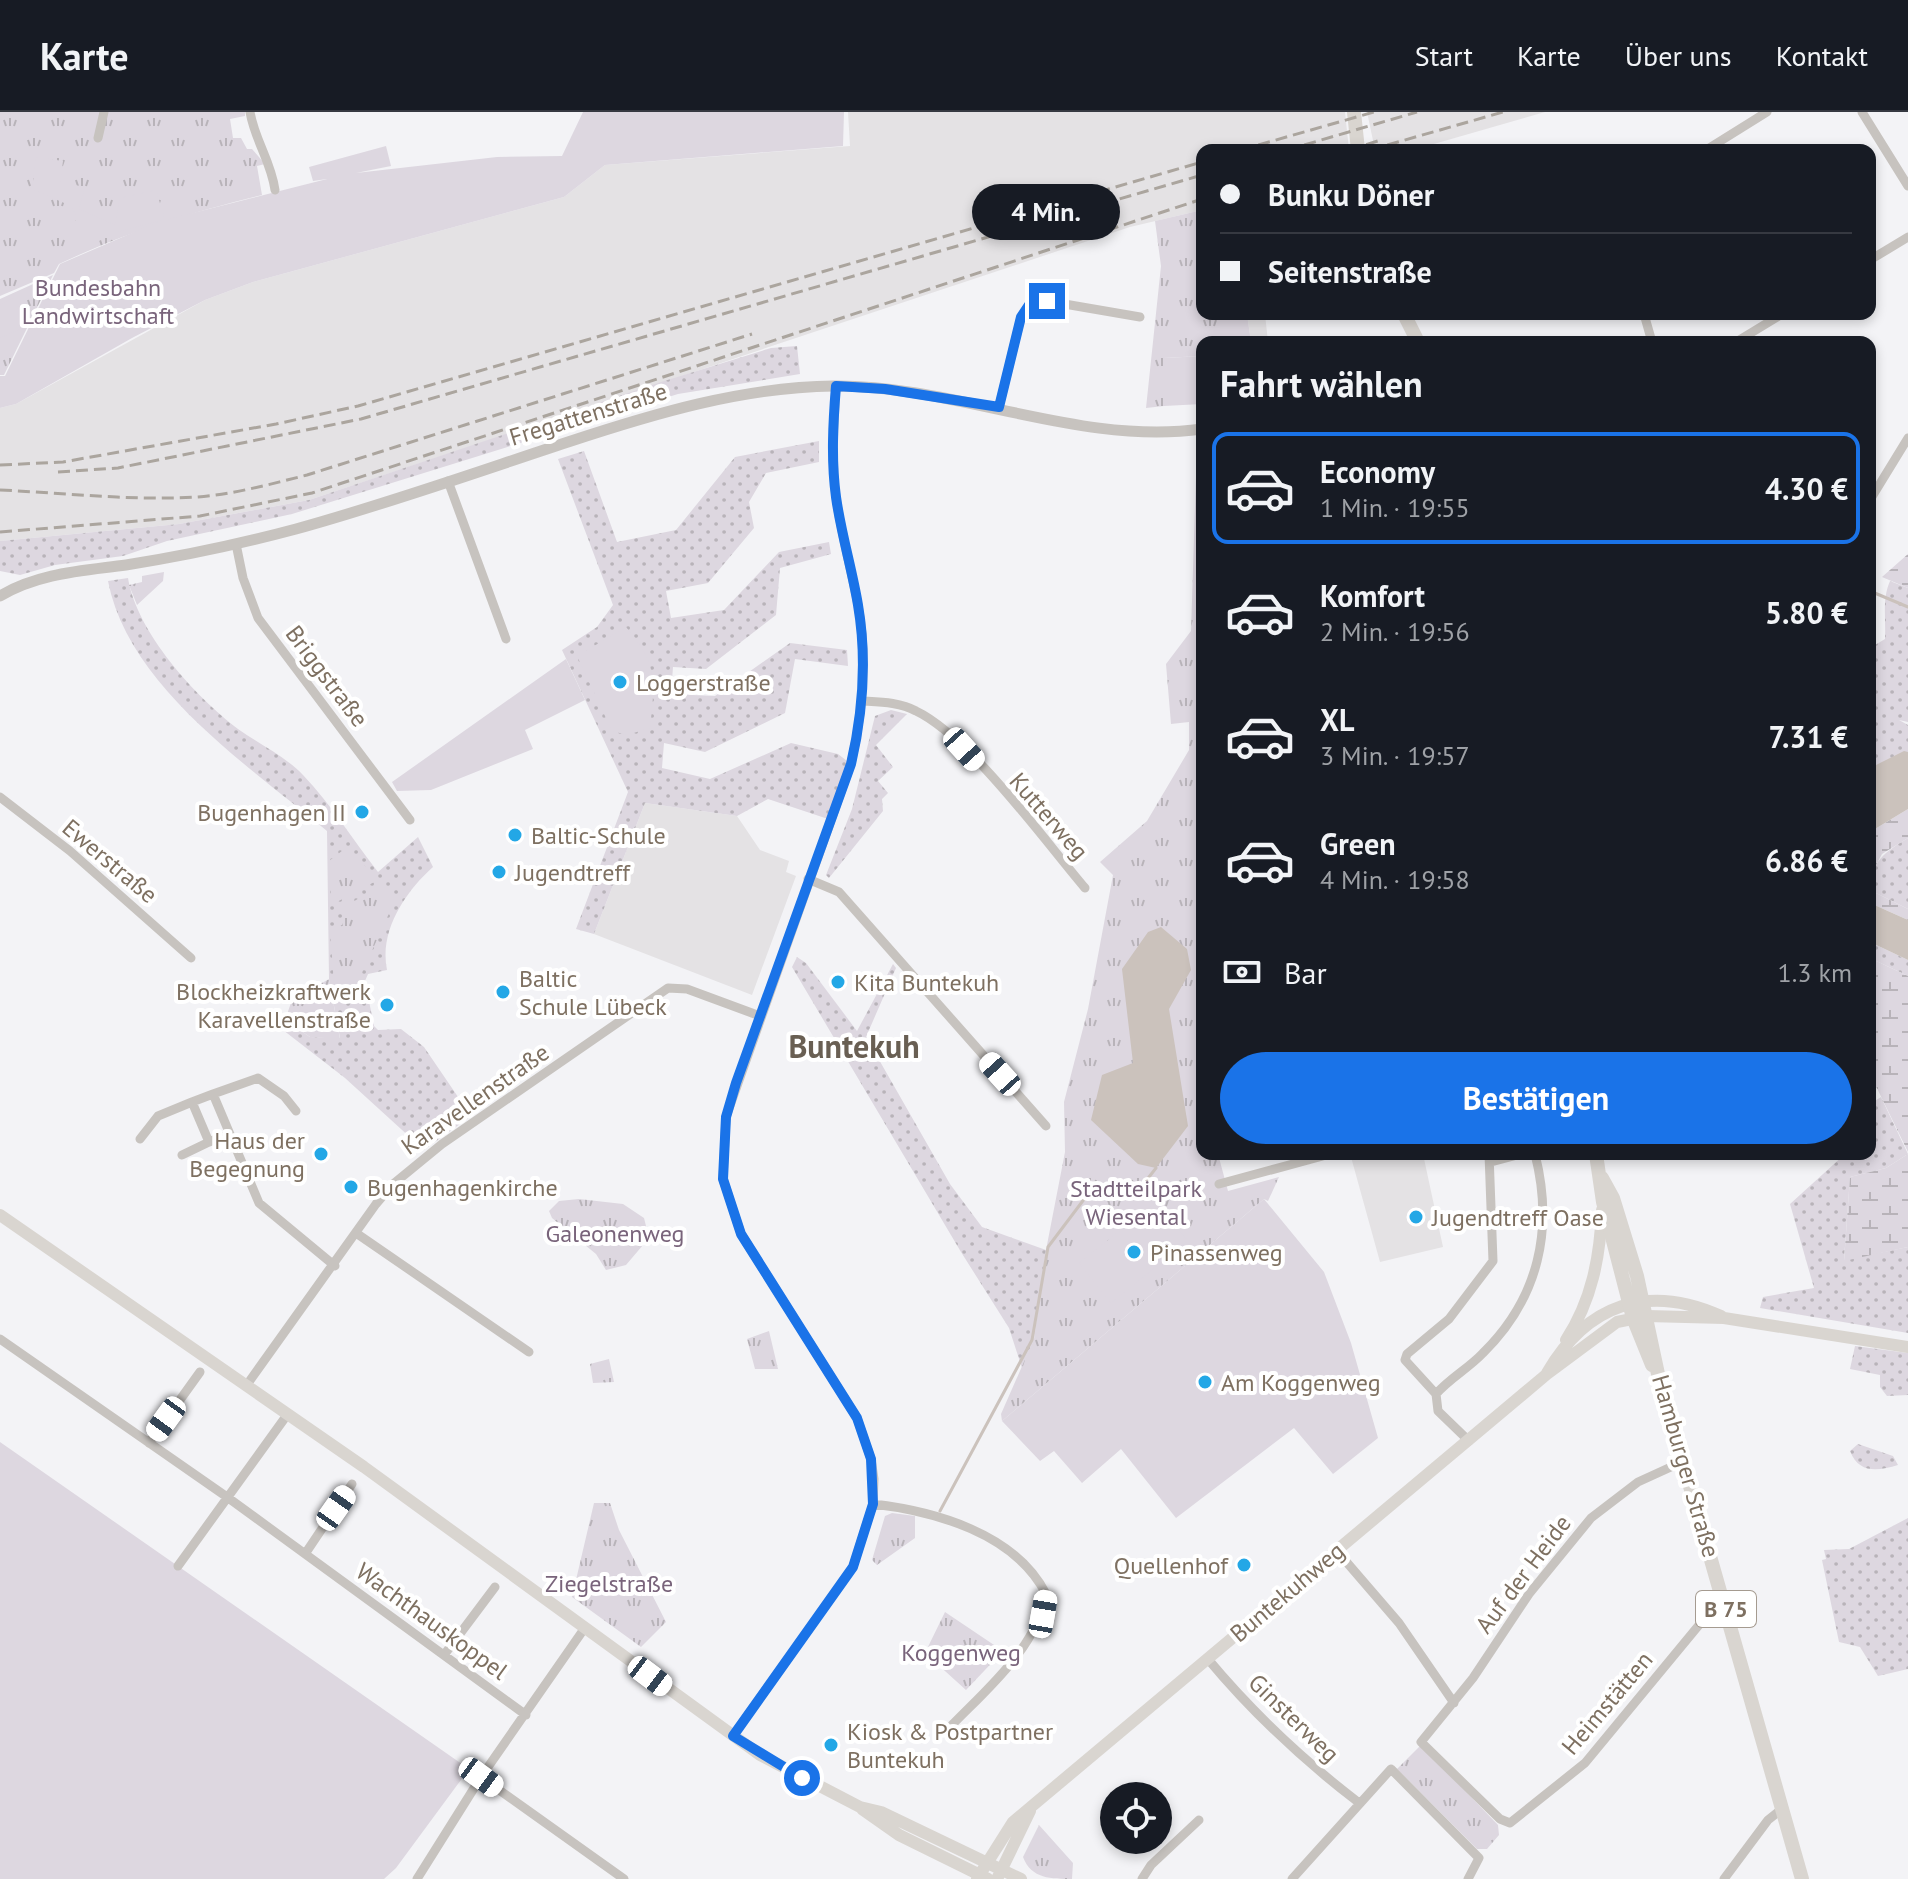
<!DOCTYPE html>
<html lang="de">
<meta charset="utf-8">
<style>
:root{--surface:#171b24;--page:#20242c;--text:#f1f3f6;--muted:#9ea1a6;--line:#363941;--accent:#1a73e8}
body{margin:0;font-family:"PT Sans",sans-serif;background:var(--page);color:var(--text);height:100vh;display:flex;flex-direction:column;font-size:30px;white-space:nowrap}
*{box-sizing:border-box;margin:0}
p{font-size:26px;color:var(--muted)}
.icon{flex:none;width:44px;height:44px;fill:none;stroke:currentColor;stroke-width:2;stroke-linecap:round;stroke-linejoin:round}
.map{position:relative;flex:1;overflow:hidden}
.side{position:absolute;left:1196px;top:224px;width:680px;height:824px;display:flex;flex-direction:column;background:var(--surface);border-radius:16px;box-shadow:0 4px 12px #0003}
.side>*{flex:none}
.guide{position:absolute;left:1196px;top:32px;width:680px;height:176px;border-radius:16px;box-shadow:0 4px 12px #0003;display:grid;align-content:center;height:176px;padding:0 24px;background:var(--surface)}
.controls{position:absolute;left:1100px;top:1670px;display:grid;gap:16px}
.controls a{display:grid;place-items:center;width:72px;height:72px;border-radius:50%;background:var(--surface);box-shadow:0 4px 12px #0003;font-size:40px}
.end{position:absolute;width:36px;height:36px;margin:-18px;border:10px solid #1a73e8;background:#fff;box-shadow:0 0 0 4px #fff}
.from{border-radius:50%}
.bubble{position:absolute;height:56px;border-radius:28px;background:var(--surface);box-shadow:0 4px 12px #0003;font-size:26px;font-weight:700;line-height:56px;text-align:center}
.car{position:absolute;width:24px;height:48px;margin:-24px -12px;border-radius:10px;box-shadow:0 0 6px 2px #0007;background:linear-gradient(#fff 24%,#345 0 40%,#fff 0 76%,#345 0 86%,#fff 0)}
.guide b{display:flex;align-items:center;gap:28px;height:76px;font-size:30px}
.guide b+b{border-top:2px solid var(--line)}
.guide i{width:20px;height:20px;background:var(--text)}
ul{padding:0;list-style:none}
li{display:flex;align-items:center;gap:24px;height:112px;margin:0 16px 12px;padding:0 8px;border:4px solid transparent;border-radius:16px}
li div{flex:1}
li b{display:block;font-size:30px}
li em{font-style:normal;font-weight:700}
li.selected{border-color:var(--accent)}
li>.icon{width:72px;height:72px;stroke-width:1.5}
h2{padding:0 24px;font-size:36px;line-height:96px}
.pay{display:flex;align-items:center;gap:20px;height:88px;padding:0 24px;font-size:30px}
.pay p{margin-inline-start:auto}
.action{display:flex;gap:16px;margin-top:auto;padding:16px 24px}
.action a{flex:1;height:92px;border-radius:48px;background:var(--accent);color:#fff;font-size:32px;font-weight:700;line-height:92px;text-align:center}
header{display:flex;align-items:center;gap:48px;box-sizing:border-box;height:112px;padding:0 40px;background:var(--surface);border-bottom:2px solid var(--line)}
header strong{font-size:38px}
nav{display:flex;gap:44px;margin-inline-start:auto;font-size:28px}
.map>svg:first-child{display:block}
.built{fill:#e4e2e4}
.grass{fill:url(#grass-dots)}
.wetland{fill:url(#wetland-marsh)}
.park{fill:url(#park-tufts)}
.garden{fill:#ddd7e0}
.water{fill:#cbc2bc}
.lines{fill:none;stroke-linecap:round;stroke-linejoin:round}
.stream{stroke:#cbc2bc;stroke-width:3}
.minor{stroke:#c7c3bf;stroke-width:9}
.tertiary{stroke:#c7c3bf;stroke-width:11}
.secondary{stroke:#d9d5d0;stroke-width:12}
.primary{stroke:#d9d5d0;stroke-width:14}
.rail{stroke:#aba59e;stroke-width:3;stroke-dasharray:12 6;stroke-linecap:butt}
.route{stroke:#1a73e8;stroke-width:10}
.poi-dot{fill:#23a7e6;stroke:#fff;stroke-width:3}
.labels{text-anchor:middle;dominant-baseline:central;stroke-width:8;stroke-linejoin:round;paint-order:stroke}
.shield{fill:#fff;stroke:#a59b90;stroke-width:2}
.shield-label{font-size:22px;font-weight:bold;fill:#7e7061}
.park-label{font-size:24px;fill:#79647b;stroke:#fff}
.street-label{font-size:24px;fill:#7e7061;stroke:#fff}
.poi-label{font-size:24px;fill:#7e7061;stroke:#fff;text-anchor:start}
.district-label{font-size:32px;font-weight:bold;fill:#695f53;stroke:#fff}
</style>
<header>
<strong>Karte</strong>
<nav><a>Start</a><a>Karte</a><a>Über uns</a><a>Kontakt</a></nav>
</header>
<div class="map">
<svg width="1908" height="1767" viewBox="0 0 1908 1767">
<defs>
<pattern id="grass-dots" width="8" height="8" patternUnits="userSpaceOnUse" patternTransform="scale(2)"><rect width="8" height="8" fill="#ddd7e0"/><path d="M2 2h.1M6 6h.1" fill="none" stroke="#b8b3b9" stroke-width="1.8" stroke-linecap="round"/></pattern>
<pattern id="wetland-marsh" width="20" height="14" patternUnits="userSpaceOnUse" patternTransform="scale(2)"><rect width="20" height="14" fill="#ddd7e0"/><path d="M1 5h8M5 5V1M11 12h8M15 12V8" fill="none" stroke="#b8b3b9"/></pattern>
<pattern id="park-tufts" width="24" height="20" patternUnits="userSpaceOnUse" patternTransform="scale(2)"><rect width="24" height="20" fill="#ddd7e0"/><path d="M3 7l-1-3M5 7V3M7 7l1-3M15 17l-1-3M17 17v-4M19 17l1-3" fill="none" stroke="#b8b3b9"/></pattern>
</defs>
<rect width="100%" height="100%" fill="#f3f3f6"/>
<path class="built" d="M848,0h497l4,38h-147v60l-72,17 -821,273 -130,24 -179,17v-133l16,-4 189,-104 48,-18 311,-85 41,-32 245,-19z
M1367,0h178l-132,38h-38z
M1247,202h18l3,28h-17z
M645,691l92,13 23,34 29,11 -3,11 10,4 -44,119 -158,-61z
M1361,1042h62l20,93 -63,15 -29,-105z"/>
<path class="grass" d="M797,234l3,28 -122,20 -386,120 -125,27 -44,15 -68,9 -35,10 -20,-4v-30l179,-17 130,-24 352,-118 110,-34z
M819,329v21l-53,11 -17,29 5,26 -46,55 -42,8 5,27 53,-8 55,-58 50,-10 2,12 -51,14 -4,47 -70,54 -33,-2 -2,27 44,2 75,-53 57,7 1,16 -53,-7 -10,54 -80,39 -41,-9 -2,25 48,11 81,-36 47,11 13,10 -20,56 -63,-21 -31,17 -92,-13 -51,131 -18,-5 52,-137 -66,-142 35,-23 16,-22 -55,-146 26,-8 33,91 59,-12 59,-73z
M128,466c9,55 67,118 110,151 21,15 48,28 65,46 28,29 50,65 75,97l40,-35 15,30c-28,25 -54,64 -46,103l-19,4 -3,7 9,45 4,4 23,-1 23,18 47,69 -47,34 -79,-72 -62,-48 2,-10 25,17 30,1 -11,-59 -2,-148c-78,-65 -199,-145 -219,-250z
M1890,469l18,7v134l-9,-2 9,5v27l-38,16v-120l15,-9c1,-21 -3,-40 5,-58z
M891,598l16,4 -31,31 17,22 -15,14 10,12 -6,6 1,12 -54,67 -3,-3 26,-66 23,-93z
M1908,726v71l-38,-19c0,-28 16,-39 38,-52z
M1870,830l38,18v16l-38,-18z
M797,845l9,6 51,68 36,-67 3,4 -30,69 84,147 32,43 64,23 -12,90 -12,28 -13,-40 -48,-76 -169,-285z
M1881,985l27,57 -22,14 -36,9 -6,83 64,-13v86l-148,-25 3,-11 51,-9 -24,-84 55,-50h25v-50z
M1855,1234l53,7v42l-21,1 -7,-9v-12l-30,-6z
M1858,1332l35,12 5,9c-20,6 -39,9 -48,-14z
M1908,1406v151l-30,7 -18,-29 -21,-5 -17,-82 4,-1 -2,-9 25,-1z"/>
<path class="wetland" d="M1908,442v34l-26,-11z
M1908,697v29l-26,16 -12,22v-44z
M1870,778l38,19v11l-38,-17z
M1870,846l38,18v176l-38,-78z
M1908,1042v93l-64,14 6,-84 36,-9z"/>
<path class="park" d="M0,0h245v4l-15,3 3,19h8l6,11h5l13,15 -8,2 5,29c-73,18 -135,37 -203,69l-5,9 -54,23z
M1202,98v104h45l4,28h-49v14l-38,2v48l-18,2 15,-142 -6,-45z
M53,163l-49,100h-4v-76z
M1202,332v612l-6,2 6,31v65h16l10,37 51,-14 -11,24 -4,-2 -262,222 -1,-7 33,-75 12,-89 19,-98 -1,-50 24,-93 25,-134 -13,-13 47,-41 42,-71v-28l-18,2 -5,-60 25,-33 6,-186z
M164,460l-1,9 -26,24 -8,-20 13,-3v-6z
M347,735l31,33 -43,23 -4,-8 -2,-34z
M382,772l15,12 -44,96 -19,-7 -4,-56 12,-4 1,-17z
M329,867l11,60 -30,-2 -25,-17 7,-20z
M579,1087l44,5 21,14 5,20 -23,27 -20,5 -10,-16 -44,-36 -3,-7 10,-10z
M769,1219l9,38h-23l-8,-30z
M609,1247l5,23 -21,1 -3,-19z
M594,1391h16l9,27 47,92 -25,25 -69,-50z
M892,1401l23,3v22l-38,27 -5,-5 13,-44z
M945,1500l58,39 -37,39 -41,-37z
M1421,1633l77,80 1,10 -12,14h-10l-80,-80z
M1039,1713l34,38 -1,16c-20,0 -41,0 -49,-22z"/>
<path class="garden" d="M583,0h261l-1,34 -238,19 -41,32 -311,85 -48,18 -73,38 -116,66 -16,4v-32h5l55,-112 102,-44 -45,12 -44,22 -7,-15 11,-22 -6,-11 -39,-17 4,-32 27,4 -3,21 25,5 -6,22 36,16 5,-27 36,-8 9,30 162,-41 -14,2 -4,-14 77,-21 5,20 -35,7 141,-16 65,-1z
M14,186l13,28 -27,12v-33z
M1202,244v48l-38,2v-48z
M626,515c32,37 29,54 24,101l-23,7 -15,-4 -35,-75z
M566,547l19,41 -60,30 8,19 -102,41 -34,1 -5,-9z
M1264,1087l60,73 27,71 27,95 -45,36 -39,-46 -118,90 -55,-69 -39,34 -28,-32 -14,10 -38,-40z
M1156,1090l32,39 -77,62 -32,-40z
M0,1330l469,327 -73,99 -12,11h-384z"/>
<path class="water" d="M1904,639l4,1v57l-38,23v-64z
M1870,791l38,17v40l-38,-18z
M1161,815l26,22 4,21 -22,39 19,117 -32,42 -18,-4 -47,-44 11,-45 31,-12 -11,-94 26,-37z"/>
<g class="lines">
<path class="stream" d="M1870,479l38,16
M940,1399l92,-171 16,-93 40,-53 54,-8 14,-18"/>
<path class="minor" d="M250,0c5,29 21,49 25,78
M1862,0l46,74
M98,26l6,-26
M1706,38l61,-38
M1870,148l38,-23
M1644,202l8,28
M1736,230l46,-28
M999,295l22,-90 8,-12 18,-4 93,16
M448,369l58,158
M1870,388l38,-62
M236,432l7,34 15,40 152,202
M862,589c18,1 38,1 54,10 53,25 129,130 169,177
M0,685l70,54 121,107
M808,767l31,13 207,234
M213,982l-21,8 17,40 20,-8
M296,999l-12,-15 -26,-18 -45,16 46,109 76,63
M140,1027l18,-23 34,-14
M182,1043l27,-13
M1491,1050l30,-8
M1219,1072l111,-30
M356,1121l173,119
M0,1227l227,158 299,218
M246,1274l130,-182 16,-19 50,-41 226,-156 19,1 73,27
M1436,1282l-31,-34 2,-6 42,-35 44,-58 -4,-107
M1469,1329l-31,-30 -2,-17c14,-16 33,-26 47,-41 56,-55 71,-124 52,-199
M149,1331l51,-71
M1684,1349l-46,21 -47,36 -62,76 -56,84 -52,64 79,77 10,4 75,-60 138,-167
M873,1392c61,7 142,29 173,90 -9,53 -58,94 -94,131
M1337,1439l62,72 55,80
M305,1442l47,-70
M178,1454l109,-151
M444,1543l51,-68
M1207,1546c45,54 96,102 151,144
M733,1624l120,-169 20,-63 1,-25 -3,-20 -14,-41 -116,-184 -18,-55 3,-62 125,-353c12,-52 17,-106 7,-159 -7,-36 -17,-72 -22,-108 -5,-37 -2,-74 0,-111
M481,1665l143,102
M417,1767l64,-102 103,-148
M1142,1767l9,-14 48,-45
M1292,1767l99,-110 88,89 -11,21
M1724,1767l44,-59 15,-12"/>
<path class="tertiary" d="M0,484c39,-23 82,-25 126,-31 57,-9 114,-21 170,-36 91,-25 181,-57 272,-87 85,-28 174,-55 266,-56 124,-1 244,60 368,43"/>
<path class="secondary" d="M0,1103l364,252 396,288 100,52 21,5 140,67
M1566,1228c26,-40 34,-83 36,-130
M1547,1261c40,-69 101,-90 174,-57
M862,1697l37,26 89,44
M977,1767l36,-57 534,-448 70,-52 30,-6 77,2 184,29
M997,1767l33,-68"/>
<path class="primary" d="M1354,0l4,38
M1404,202l14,28
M1596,1042l7,48 30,116 19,47
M1602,1066l11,20 24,78 21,98 144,505"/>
<path class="rail" d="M1241,38l133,-38
M1287,38l130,-38
M1349,38l32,-10
M1370,38l133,-38
M0,353l63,-3 213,-38 82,-18 844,-244
M58,360l60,-4 243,-49 841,-244
M0,378c65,3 132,11 198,7 37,-3 73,-13 109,-22l445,-141
M0,420l200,-16 112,-23 890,-294"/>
</g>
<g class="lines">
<path class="route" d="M802,1666l-69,-42 120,-169 20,-63 -2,-45 -14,-41 -116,-184 -18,-55 3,-62 10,-34 115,-319c12,-52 16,-106 7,-159 -6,-36 -17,-72 -22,-108 -5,-37 -3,-74 0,-111l49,3 114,18 22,-90 8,-12 18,-4"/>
</g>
<g class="poi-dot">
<circle cx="620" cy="570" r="8"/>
<circle cx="362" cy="700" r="8"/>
<circle cx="515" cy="723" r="8"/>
<circle cx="499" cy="760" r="8"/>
<circle cx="838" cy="870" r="8"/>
<circle cx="503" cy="880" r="8"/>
<circle cx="387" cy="893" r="8"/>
<circle cx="321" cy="1042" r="8"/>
<circle cx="351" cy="1075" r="8"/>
<circle cx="1416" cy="1105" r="8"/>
<circle cx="1134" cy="1140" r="8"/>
<circle cx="1205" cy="1270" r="8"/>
<circle cx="1244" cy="1453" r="8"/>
<circle cx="831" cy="1633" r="8"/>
</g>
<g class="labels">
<rect class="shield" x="1696" y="1479" width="60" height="36" rx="6"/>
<g class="shield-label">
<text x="1726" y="1497">B 75</text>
</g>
<g class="park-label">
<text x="98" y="175">Bundesbahn<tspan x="98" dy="28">Landwirtschaft</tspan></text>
<text x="1136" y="1076">Stadtteilpark<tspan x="1136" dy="28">Wiesental</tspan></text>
<text x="615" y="1121">Galeonenweg</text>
<text x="609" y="1471">Ziegelstraße</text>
<text x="961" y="1540">Koggenweg</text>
</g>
<g class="street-label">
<text transform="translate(588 302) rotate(-17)">Fregattenstraße</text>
<text transform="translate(327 564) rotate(53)">Briggstraße</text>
<text transform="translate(1049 704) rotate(49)">Kutterweg</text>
<text transform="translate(110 749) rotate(40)">Ewerstraße</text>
<text transform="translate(475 987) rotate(-35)">Karavellenstraße</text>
<text transform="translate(1686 1354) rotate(74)">Hamburger Straße</text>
<text transform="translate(1523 1462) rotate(-53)">Auf der Heide</text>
<text transform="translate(1287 1480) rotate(-40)">Buntekuhweg</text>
<text transform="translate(432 1509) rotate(36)">Wachthauskoppel</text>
<text transform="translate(1607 1591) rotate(-50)">Heimstätten</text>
<text transform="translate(1294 1606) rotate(44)">Ginsterweg</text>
</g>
<g class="poi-label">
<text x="636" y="570">Loggerstraße</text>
<text x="346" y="700" text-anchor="end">Bugenhagen II</text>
<text x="531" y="723">Baltic-Schule</text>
<text x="515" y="760">Jugendtreff</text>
<text x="519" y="866">Baltic<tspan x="519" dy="28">Schule Lübeck</tspan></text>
<text x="854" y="870">Kita Buntekuh</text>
<text x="371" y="879" text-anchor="end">Blockheizkraftwerk<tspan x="371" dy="28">Karavellenstraße</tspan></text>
<text x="305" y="1028" text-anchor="end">Haus der<tspan x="305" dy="28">Begegnung</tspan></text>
<text x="367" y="1075">Bugenhagenkirche</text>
<text x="1432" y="1105">Jugendtreff Oase</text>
<text x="1150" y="1140">Pinassenweg</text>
<text x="1221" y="1270">Am Koggenweg</text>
<text x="1228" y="1453" text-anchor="end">Quellenhof</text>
<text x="847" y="1619">Kiosk &amp; Postpartner<tspan x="847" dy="28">Buntekuh</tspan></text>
</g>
<g class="district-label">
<text x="854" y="934">Buntekuh</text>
</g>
</g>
</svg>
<div class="controls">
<a><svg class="icon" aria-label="locate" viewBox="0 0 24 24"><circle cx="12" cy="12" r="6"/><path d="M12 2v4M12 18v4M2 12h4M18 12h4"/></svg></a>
</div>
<i class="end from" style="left:802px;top:1666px"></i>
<i class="end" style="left:1047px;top:189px"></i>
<div class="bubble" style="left:972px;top:72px;width:148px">4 Min.</div>
<i class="car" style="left:964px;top:637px;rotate:138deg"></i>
<i class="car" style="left:1000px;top:962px;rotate:318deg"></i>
<i class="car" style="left:166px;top:1307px;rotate:216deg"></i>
<i class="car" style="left:336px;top:1396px;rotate:35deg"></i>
<i class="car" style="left:1043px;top:1502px;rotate:10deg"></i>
<i class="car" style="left:650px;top:1564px;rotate:127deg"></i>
<i class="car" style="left:481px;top:1665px;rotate:126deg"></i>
<div class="guide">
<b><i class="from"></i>Bunku Döner</b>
<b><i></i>Seitenstraße</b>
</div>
<section class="side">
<h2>Fahrt wählen</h2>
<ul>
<li class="selected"><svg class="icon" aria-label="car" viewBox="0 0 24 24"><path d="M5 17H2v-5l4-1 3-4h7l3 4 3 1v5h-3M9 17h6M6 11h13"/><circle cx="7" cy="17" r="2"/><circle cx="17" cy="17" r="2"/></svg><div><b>Economy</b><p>1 Min. · 19:55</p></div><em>4.30 €</em></li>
<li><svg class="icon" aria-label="car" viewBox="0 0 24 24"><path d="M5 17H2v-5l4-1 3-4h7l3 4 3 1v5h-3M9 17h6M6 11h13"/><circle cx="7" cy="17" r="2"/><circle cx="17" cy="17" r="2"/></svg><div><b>Komfort</b><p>2 Min. · 19:56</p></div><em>5.80 €</em></li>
<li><svg class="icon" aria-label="car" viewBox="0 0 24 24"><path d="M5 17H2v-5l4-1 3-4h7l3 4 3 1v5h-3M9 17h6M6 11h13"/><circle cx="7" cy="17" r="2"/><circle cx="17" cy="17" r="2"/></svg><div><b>XL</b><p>3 Min. · 19:57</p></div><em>7.31 €</em></li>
<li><svg class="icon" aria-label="car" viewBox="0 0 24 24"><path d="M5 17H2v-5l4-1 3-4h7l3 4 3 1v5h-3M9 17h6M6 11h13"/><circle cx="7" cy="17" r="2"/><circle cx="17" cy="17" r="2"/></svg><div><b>Green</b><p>4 Min. · 19:58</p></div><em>6.86 €</em></li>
</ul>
<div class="pay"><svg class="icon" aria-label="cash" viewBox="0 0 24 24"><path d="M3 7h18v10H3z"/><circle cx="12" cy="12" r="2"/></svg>Bar<p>1.3 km</p></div>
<div class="action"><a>Bestätigen</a></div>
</section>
</div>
